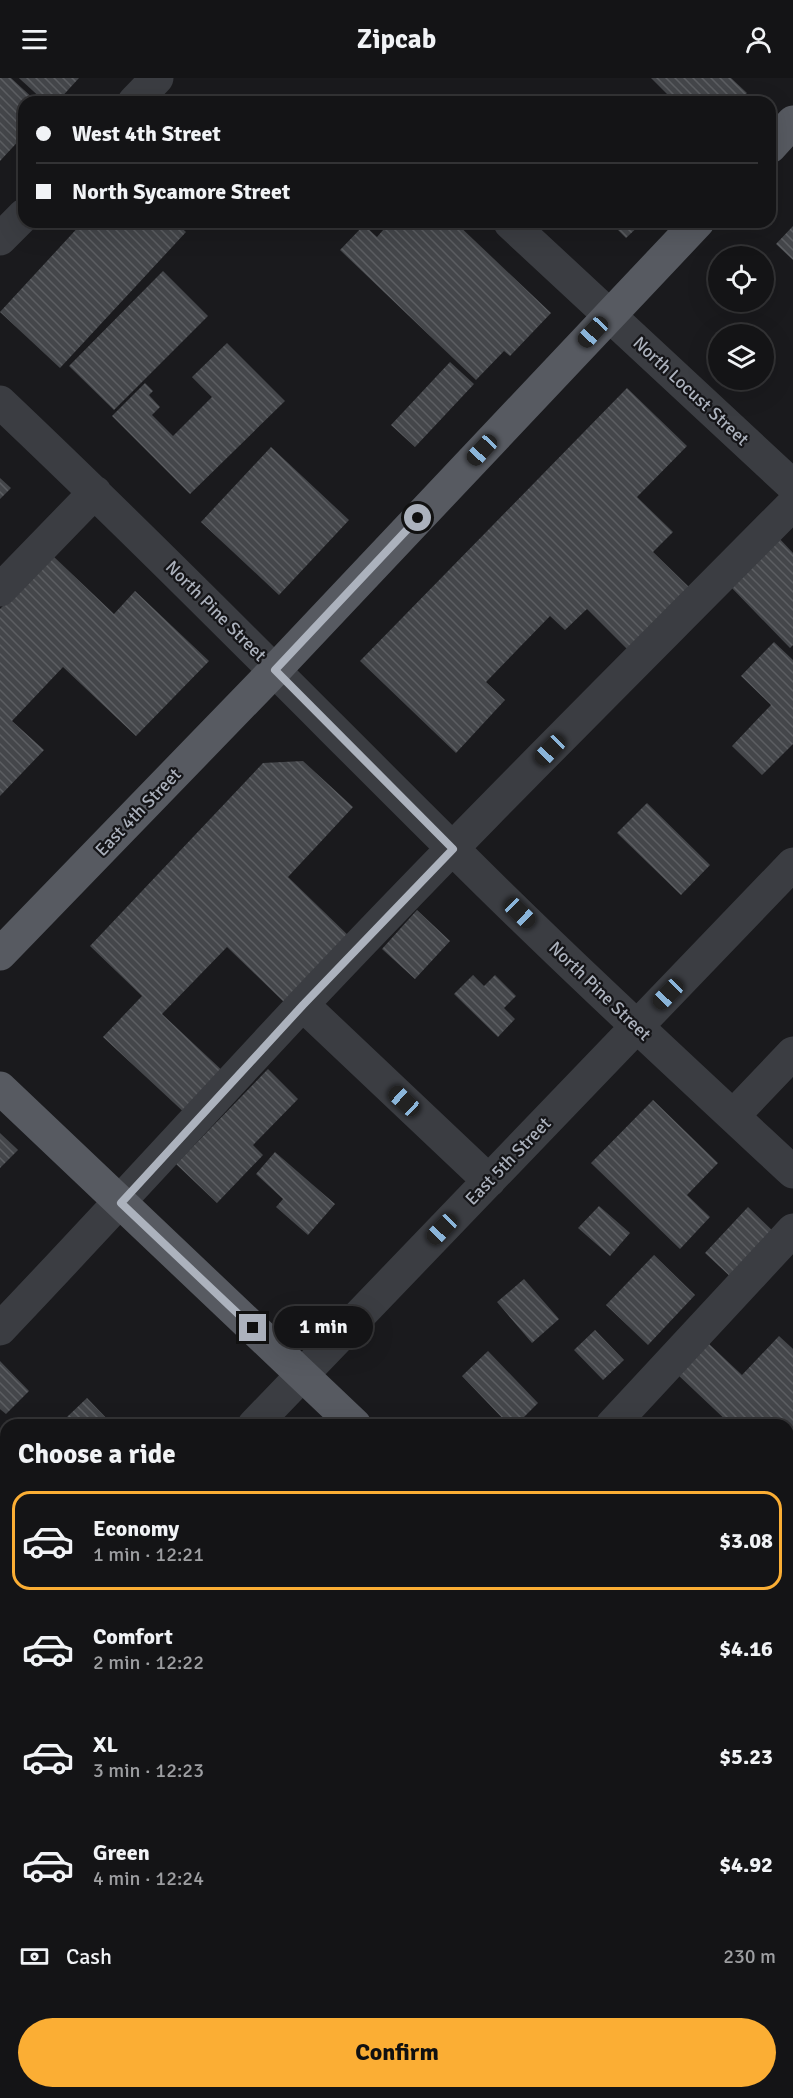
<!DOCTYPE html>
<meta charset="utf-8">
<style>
:root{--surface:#141416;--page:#212123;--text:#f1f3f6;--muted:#9d9ea1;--line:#333335;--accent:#fbae34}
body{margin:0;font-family:Signika,sans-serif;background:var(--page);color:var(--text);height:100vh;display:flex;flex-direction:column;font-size:22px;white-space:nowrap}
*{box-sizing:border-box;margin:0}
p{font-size:20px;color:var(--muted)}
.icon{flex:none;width:33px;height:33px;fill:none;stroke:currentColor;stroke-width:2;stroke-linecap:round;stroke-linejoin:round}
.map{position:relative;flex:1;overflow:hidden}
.drawer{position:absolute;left:0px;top:1341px;width:794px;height:680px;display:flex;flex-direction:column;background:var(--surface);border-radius:18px 18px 0 0;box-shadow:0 6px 24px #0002,0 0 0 2px var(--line)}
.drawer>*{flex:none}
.top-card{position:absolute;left:18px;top:18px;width:758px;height:132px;border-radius:18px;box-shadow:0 6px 24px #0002,0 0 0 2px var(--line);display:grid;align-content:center;height:132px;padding:0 18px;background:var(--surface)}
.tools{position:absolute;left:708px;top:168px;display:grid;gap:12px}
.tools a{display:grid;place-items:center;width:66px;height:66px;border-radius:50%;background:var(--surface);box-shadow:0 6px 24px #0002,0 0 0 2px var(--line);font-size:30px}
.end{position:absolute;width:27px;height:27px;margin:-14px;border:8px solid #acb2bd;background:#111;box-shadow:0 0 0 3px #111}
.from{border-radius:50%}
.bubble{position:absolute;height:42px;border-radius:21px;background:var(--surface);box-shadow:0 6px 24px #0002,0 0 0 2px var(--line);font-size:20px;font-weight:700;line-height:42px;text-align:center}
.car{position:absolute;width:18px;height:36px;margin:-18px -9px;border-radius:8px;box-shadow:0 0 4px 2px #0007;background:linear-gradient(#222 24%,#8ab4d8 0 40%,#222 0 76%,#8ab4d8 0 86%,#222 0)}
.top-card b{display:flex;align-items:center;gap:21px;height:57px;font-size:22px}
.top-card b+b{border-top:2px solid var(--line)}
.top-card i{width:15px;height:15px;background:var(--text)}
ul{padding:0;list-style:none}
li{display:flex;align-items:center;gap:18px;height:99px;margin:0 12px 9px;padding:0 6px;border:3px solid transparent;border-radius:18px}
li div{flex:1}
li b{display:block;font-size:22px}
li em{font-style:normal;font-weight:700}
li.selected{border-color:var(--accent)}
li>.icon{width:54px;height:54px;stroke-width:1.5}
h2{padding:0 18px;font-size:27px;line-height:72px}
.pay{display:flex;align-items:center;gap:15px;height:66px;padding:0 18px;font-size:22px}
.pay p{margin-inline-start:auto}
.button{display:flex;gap:12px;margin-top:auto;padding:12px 18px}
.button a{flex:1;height:69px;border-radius:36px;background:var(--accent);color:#111;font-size:24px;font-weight:700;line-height:69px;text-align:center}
header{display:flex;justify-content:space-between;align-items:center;height:78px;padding:0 18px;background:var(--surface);font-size:27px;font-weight:700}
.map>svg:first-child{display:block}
.building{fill:url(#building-back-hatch)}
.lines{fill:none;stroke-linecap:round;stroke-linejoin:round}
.minor{stroke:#3b3d42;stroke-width:33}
.major{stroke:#575a61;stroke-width:33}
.route{stroke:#acb2bd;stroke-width:8}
.labels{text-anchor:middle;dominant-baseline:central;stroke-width:4.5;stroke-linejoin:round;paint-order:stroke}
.street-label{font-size:18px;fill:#acb2bd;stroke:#151518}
</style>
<header><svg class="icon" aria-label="menu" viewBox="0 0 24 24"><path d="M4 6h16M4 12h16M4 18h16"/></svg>Zipcab<svg class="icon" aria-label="person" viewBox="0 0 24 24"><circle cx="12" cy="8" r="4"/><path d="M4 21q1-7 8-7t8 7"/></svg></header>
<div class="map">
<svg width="793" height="2020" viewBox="0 0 793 2020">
<defs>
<pattern id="building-back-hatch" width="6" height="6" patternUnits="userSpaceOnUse" patternTransform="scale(1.5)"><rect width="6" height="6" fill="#44464a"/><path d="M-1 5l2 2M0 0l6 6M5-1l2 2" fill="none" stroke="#5c5e62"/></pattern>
</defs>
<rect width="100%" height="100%" fill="#1a1a1d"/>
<path class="building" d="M0,0h11l26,24h-13v33l-24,26z
M19,0h60l-22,24h-12z
M651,0h80l16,15 -9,9h-63z
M83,144h92l11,10 -126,136 -60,-56z
M390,144h65l96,91 -41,43 -6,-5 -28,29 -136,-130 24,-25 13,12z
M610,144h33l-17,16z
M793,148v34l-17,-16z
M163,193l45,45 -94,94 -45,-44z
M227,265l58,58 -95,93 -78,-78 33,-33 8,8 -4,4 11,12 -8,8 21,21 39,-39 -20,-20z
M450,284l24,22 -59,63 -24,-22z
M627,310l60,58 -50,51 36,35 -20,20 37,36 -61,63 -42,-42 -22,21 -15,-14 -64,66 19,18 -49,53 -96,-92z
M271,369l78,73 -70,75 -78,-73z
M0,400l11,10 -11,11z
M777,458l16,17v92l-3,3 -62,-64z
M52,477l62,59 21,-23 74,70 -73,75 -73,-69 -51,54 32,29 -44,46v-187z
M774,564l19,18v84l-31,31 -30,-29 39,-41 -30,-29z
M303,683l50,46 -65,70 65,63 -65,66 -61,-59 -65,67 65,61 -39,41 -85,-79 39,-41 -52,-50 173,-183z
M647,725l63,62 -29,30 -64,-62z
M417,832l33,31 -35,38 -33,-30z
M473,897l11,11 11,-11 21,21 -12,12 11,11 -17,18 -44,-43z
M268,991l30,30 -45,46 10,10 -46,48 -41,-39z
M653,1022l65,63 -31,32 23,22 -30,32 -89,-86z
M0,1055l18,17 -18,18z
M275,1074l60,52 -27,31 -32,-28 7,-8 -27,-25z
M599,1128l31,27 -20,23 -32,-28z
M748,1129l29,28 -43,45 -29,-27z
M654,1177l41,40 -47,50 -42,-40z
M524,1201l35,40 -27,24 -35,-41z
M595,1252l29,30 -21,20 -29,-30z
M779,1258l14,13v134l-5,-5v-53h-57l-54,-51 30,-32 35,33z
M488,1273l50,52 -22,22h-7l-47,-49z
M0,1283l29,30 -23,23 -6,-5z
M87,1320l26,27h-38l-8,-8z
M4,1374l2,2v50l-6,-6v-41z
M0,1798l6,6v56l-6,6z
M788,1843l5,6 -2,12 2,21 -5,6z
M120,2014h54l6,6h-59l-3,-3z
M485,2014h65l6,6h-65z
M601,2014h37l6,6h-49z
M730,2014h58l-6,6h-46z"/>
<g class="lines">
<path class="minor" d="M134,24l23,-24
M510,145l283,263
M0,161l24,-24
M0,324c153,145 301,296 451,445 111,111 227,218 342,325
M0,512l95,-98
M303,927l186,176
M733,1038l60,-63
M0,1251c102,-107 201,-216 302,-324 160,-170 327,-335 491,-501
M254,1347l539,-561
M612,1347l181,-195
M788,1524l5,-6
M0,1612l6,-6
M0,1673l6,6
M788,1908l5,-6
M0,1987l6,-6
M357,2014l6,6
M317,2020l5,-6
M681,2020l6,-6"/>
<path class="major" d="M770,69l23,-25
M0,876l275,-284 423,-448
M0,1010l355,337
M788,1755l5,5"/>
</g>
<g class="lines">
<path class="route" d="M253,1250l-132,-125 182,-198 150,-156 -178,-179 143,-152"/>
</g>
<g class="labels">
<g class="street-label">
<text transform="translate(691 313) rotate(43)">North Locust Street</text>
<text transform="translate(216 533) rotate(45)">North Pine Street</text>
<text transform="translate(138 734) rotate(-46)">East 4th Street</text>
<text transform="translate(600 913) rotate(44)">North Pine Street</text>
<text transform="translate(508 1083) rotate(-46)">East 5th Street</text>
</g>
</g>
</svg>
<div class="tools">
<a><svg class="icon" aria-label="locate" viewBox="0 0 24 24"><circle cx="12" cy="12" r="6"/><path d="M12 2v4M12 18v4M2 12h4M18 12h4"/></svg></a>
<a><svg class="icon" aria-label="layers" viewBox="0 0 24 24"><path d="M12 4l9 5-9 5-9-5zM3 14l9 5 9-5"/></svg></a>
</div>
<i class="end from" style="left:418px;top:440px"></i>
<i class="end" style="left:253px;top:1250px"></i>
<div class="bubble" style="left:274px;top:1228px;width:99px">1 min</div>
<i class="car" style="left:593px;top:254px;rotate:223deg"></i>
<i class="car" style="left:482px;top:372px;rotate:223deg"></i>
<i class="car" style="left:550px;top:672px;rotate:224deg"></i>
<i class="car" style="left:520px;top:835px;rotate:134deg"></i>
<i class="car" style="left:668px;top:916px;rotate:224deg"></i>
<i class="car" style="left:404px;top:1023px;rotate:313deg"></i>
<i class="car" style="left:442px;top:1151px;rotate:224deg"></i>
<div class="top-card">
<b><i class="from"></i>West 4th Street</b>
<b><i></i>North Sycamore Street</b>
</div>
<section class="drawer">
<h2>Choose a ride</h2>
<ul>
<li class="selected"><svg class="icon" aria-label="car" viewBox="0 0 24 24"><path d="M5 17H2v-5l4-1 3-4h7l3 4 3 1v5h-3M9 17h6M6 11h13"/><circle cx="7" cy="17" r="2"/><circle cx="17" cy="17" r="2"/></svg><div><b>Economy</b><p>1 min · 12:21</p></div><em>$3.08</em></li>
<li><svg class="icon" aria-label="car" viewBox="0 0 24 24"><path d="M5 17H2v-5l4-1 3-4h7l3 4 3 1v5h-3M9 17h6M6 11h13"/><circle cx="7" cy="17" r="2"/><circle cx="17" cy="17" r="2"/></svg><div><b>Comfort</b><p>2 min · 12:22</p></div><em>$4.16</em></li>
<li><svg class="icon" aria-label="car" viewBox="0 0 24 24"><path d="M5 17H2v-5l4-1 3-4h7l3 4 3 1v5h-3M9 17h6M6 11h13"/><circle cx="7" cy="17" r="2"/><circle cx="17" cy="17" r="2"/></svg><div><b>XL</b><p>3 min · 12:23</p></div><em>$5.23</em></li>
<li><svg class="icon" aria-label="car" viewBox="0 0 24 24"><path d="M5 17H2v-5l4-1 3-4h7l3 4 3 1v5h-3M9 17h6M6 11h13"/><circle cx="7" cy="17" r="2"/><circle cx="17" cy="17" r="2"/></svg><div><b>Green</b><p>4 min · 12:24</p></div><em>$4.92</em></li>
</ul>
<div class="pay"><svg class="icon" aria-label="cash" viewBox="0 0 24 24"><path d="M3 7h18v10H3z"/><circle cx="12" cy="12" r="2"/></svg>Cash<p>230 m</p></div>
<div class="button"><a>Confirm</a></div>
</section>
</div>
